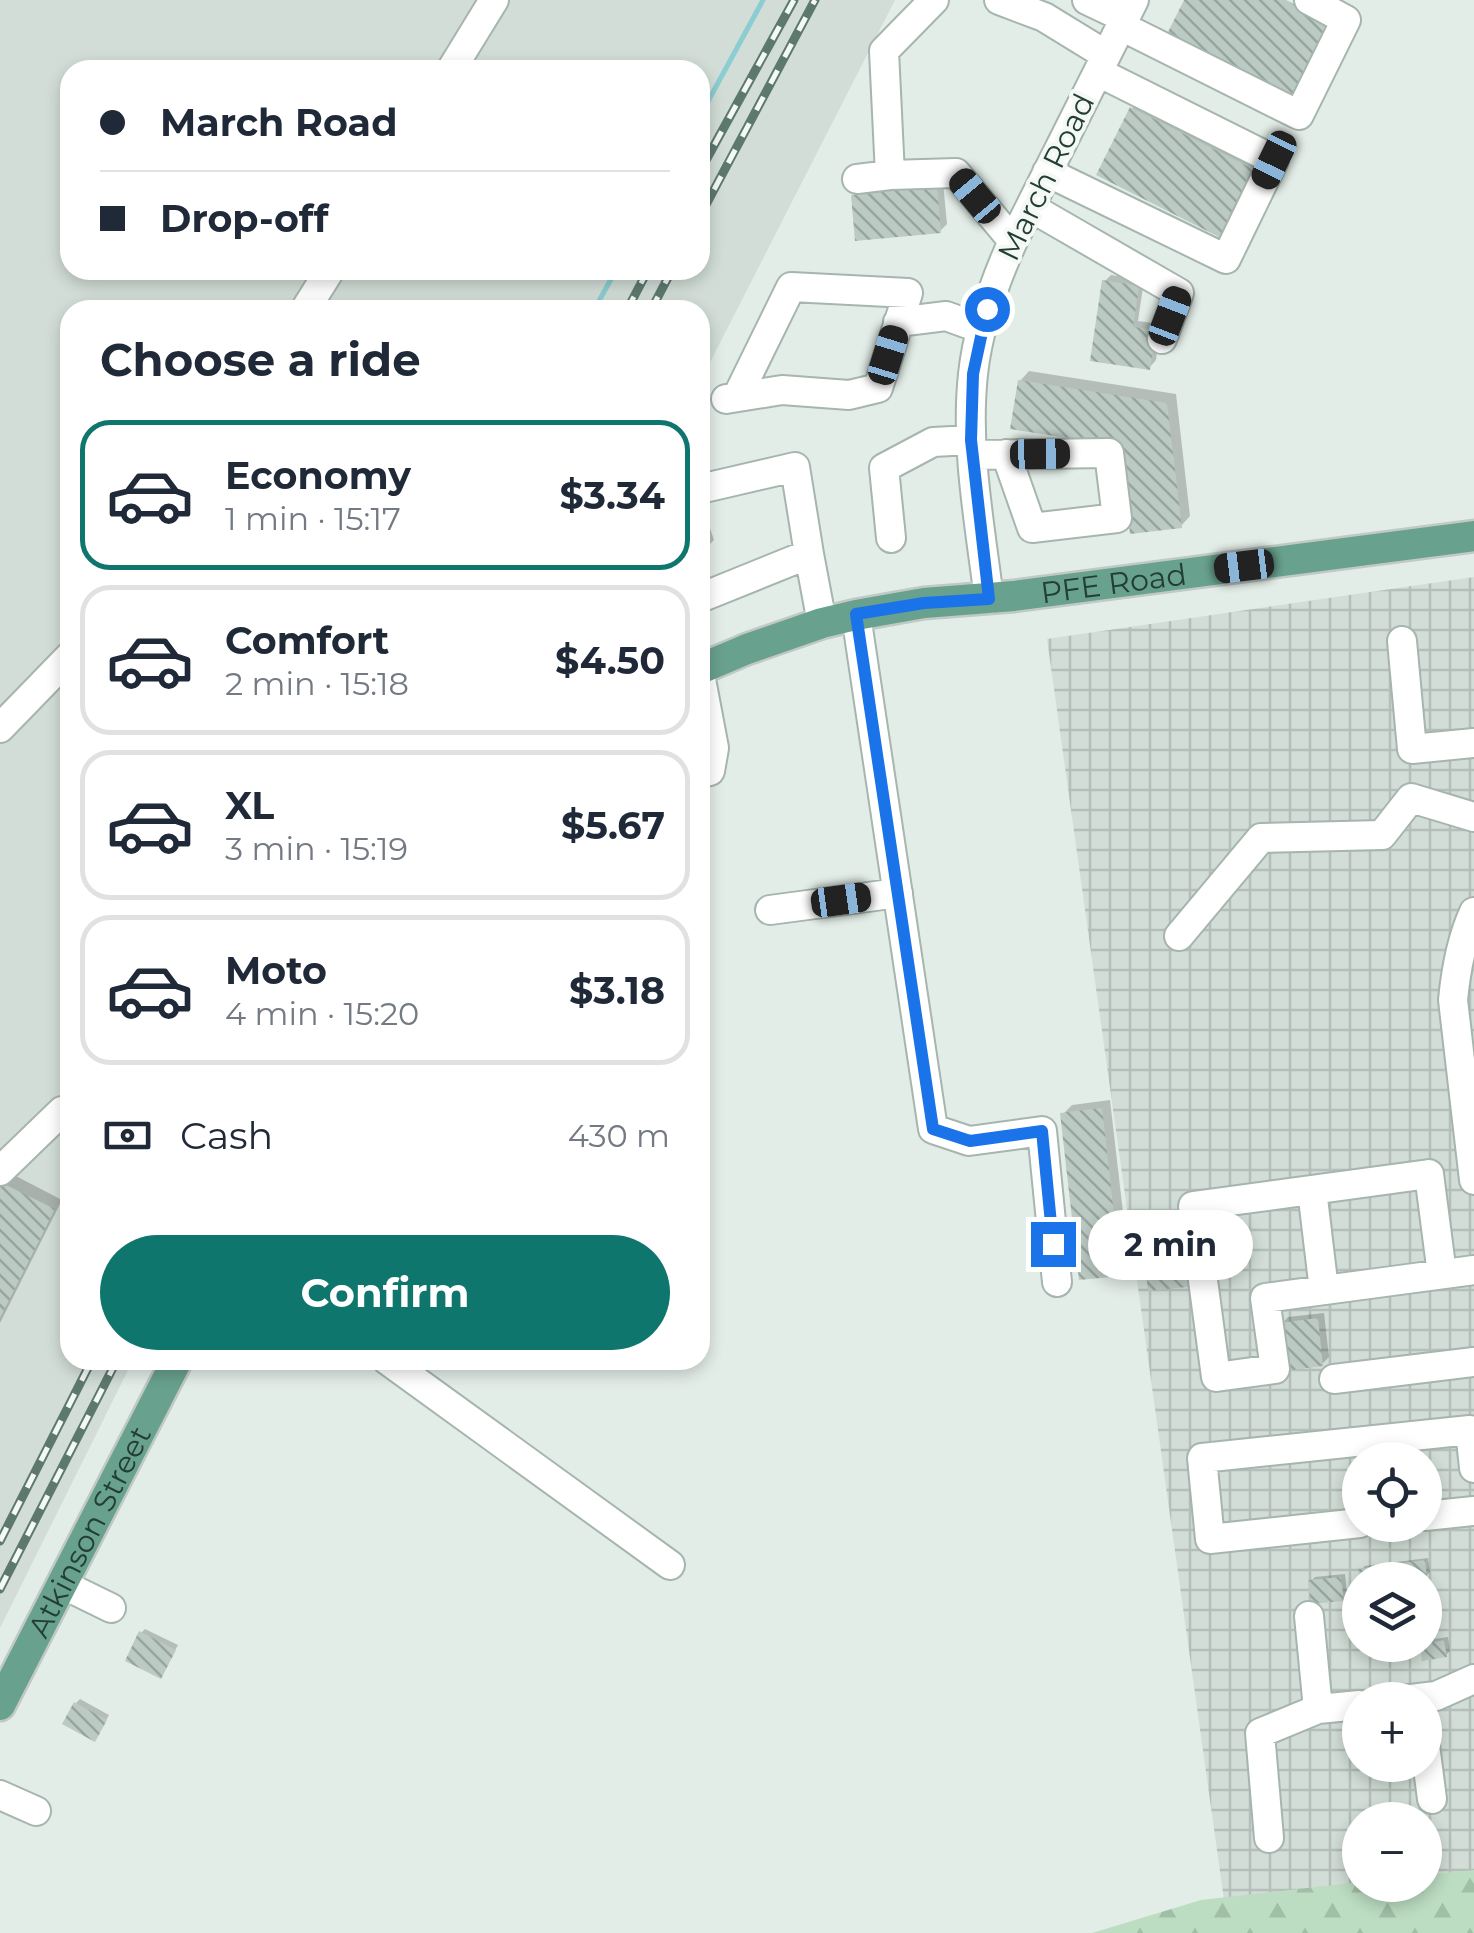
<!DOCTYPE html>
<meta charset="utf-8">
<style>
:root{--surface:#fff;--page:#f6f6f7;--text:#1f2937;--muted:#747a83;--line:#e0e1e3;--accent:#0f766e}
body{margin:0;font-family:Montserrat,sans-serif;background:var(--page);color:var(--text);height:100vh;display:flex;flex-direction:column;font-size:38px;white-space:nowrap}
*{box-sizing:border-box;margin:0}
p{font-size:32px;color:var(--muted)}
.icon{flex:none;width:55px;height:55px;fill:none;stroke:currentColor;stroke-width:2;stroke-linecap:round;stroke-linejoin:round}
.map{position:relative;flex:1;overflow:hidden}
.panel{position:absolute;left:60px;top:300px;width:650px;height:1070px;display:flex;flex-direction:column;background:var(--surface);border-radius:30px;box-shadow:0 5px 15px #0003}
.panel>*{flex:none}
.hud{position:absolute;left:60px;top:60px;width:650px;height:220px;border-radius:30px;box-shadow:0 5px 15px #0003;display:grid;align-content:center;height:220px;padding:0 40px;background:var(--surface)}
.tools{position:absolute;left:1342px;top:1442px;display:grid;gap:20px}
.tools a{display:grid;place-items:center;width:100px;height:100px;border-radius:50%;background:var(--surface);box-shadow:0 5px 15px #0003;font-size:50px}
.end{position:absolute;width:45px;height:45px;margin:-22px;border:12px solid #1a73e8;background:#fff;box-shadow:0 0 0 5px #fff}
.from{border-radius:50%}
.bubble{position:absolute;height:70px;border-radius:35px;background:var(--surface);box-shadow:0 5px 15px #0003;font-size:32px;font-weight:700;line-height:70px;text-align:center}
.car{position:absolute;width:30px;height:60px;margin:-30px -15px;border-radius:12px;box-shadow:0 0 8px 2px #0007;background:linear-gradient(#222 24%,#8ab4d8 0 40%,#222 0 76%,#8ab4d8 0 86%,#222 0)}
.hud b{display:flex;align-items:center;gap:35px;height:95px;font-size:38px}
.hud b+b{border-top:2px solid var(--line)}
.hud i{width:25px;height:25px;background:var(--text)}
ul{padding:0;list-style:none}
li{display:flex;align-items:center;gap:30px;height:150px;margin:0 20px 15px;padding:0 20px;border:5px solid var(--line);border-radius:30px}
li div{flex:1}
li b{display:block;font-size:38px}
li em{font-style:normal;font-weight:700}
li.active{border-color:var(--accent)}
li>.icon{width:90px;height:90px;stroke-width:1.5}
h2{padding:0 40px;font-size:45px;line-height:120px}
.pay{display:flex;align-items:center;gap:25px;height:110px;padding:0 40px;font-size:38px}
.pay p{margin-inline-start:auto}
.button{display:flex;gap:20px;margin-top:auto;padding:20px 40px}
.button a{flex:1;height:115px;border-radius:60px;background:var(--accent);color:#fff;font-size:40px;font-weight:700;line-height:115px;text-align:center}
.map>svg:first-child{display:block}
.built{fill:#d1ddd6;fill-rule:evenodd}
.industrial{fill:url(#industrial-grid);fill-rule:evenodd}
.forest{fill:url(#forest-firs)}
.shadow{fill:#0003}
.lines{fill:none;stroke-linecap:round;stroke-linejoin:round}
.stream{stroke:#8ccdd1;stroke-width:5}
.building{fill:url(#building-back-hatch)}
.minor-casing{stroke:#a6b5ae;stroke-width:32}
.major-casing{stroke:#c1c9c6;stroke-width:35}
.minor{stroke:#fff;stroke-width:28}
.major{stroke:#68a18d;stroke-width:30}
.rail-casing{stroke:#5d796f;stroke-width:9}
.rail{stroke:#f4f9f6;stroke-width:5;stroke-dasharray:15;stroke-linecap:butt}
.route{stroke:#1a73e8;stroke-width:12}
.labels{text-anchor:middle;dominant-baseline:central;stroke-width:8;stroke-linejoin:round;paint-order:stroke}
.street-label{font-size:30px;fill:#233e34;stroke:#f4f9f6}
</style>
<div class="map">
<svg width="1474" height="1933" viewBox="0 0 1474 1933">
<defs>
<pattern id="industrial-grid" width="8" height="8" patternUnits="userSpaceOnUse" patternTransform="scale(2.5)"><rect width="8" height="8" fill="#d1ddd6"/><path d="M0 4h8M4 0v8" fill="none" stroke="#b3bfb8"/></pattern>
<pattern id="forest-firs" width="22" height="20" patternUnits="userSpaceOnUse" patternTransform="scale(2.5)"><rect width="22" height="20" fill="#bcddc2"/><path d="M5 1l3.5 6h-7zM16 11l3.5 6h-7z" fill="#a1bfa7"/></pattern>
<pattern id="building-back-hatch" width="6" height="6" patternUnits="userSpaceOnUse" patternTransform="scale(2.5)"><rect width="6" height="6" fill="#bbcac3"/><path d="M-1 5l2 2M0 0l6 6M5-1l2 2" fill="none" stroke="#98a59f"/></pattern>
</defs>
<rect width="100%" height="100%" fill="#e3ede7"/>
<path class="built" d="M0,0h895l-195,382v-72h-630v1050h63l-133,268zM70,70h630v200h-630z"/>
<path class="industrial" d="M1474,577v1295l-49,6v-58h-65v65l-136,15 -177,-1261zM1360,1460h65v65h-65zM1360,1580h65v65h-65zM1360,1700h65v65h-65z"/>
<path class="forest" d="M1474,1870v63h-382l109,-33 159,-18v3h65v-10z"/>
<path class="shadow" d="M1141,99l123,62 -33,65 -99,-117z
M943,182l4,42 -7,7 -87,-35 7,-7z
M1111,275l33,5 -6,41 23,3 -5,36 -6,7 -46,-85z
M1029,371l147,23 14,122 -9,10 -58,-82 -103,-63z
M704,510l10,30 -7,7 -7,2v-38z
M1110,1100l19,164 -9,9 -57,-159 9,-9z
M10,1173l52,27 -62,123v-139z
M1197,1226l-1,57 -52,-45 7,-7z
M1324,1313l5,44 -7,7 -40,-40 6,-7z
M1428,1558l2,14 -4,4 -33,4h-31l-1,-10 4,-4z
M1345,1574l2,20 -4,4 -32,-17 4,-4z
M145,1629l33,16 -17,31 -20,-43z
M1448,1637l2,14 -4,4 -21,-10 2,-5z
M80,1699l29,16 -11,20 -22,-32z"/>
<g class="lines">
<path class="stream" d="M700,116l63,-116
M594,310l22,-40"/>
</g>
<path class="building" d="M1184,0h102l45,23 -37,76 -127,-65z
M1130,107l127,64 -34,68 -127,-64z
M937,187l4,46 -86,8 -4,-46z
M1102,280l37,6 -6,41 23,3 -6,40 -60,-9z
M1018,380l149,23 15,125 -52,6 -10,-88 -110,-17z
M700,525l9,24 -9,3z
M1102,1108l19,168 -42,4 -19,-167z
M0,1182l55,27 -55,109z
M1191,1232l6,54 -49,5 -6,-54z
M1318,1318l5,48 -39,5 -5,-48z
M1425,1560l2,18 -67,2 -2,-11z
M1341,1577l3,24 -33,3 -3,-24z
M139,1631l37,19 -15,29 -36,-18z
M1444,1640l3,17 -25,4 -2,-16z
M74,1702l33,18 -12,22 -33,-18z"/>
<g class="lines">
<defs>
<path id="minor" d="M934,0l-50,51 6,124 66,-2 57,68
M999,0l45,17 62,38
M1087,0l38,18
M1121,26l178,89 47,-95 -37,-20
M451,70l43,-70
M1047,172l179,87 48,-99 -176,-88
M857,179l33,-4
M1030,207l149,86 -17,46
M305,310l25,-40
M898,322l48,-6 36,13
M726,399l56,-9 67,5 29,-7 30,-95 -117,-6 -54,110
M972,455l137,-2 8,65 -85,10 -26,-74
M700,489l95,-22 14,87
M891,538l-7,-70 49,-26 38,-2
M700,598l109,-44 13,69
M989,599c-9,-74 -24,-150 -16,-225 5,-46 21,-91 40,-133l121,-241
M856,615l77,514 36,12 73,-10 15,151
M1402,641l10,108 62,-6
M700,674l14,74 -4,23 -10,2
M0,728l70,-72
M770,910l128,-17
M1474,912c-13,28 -18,57 -21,88l21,180
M1179,936l82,-98 121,-3 29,-37 63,19
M0,1171l62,-60
M1312,1190l12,100
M1442,1274l-13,-100 -236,32 23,171 59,-8 -10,-71c70,-9 139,-19 209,-28
M387,1360l283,205
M1334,1379l140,-17
M1425,1516l49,-5
M1360,1523l-150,16 -8,-81 268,-28 4,38
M62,1584l49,24
M1309,1616l9,93 42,-4
M1402,1700l34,-4 38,-17
M1425,1745l7,54
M0,1795l36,16
M1269,1838l-9,-105 58,-24"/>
<g id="major">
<path id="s1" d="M700,669l47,-20 75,-26 34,-8 68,-12 90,-7 460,-60"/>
<path id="s2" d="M0,1705l177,-345"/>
</g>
</defs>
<use href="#minor" class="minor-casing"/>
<use href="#major" class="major-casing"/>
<use href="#minor" class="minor"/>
<use href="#major" class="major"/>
<defs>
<path id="rail" d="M700,171l94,-171
M700,216l115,-216
M627,310l21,-40
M651,310l21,-40
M0,1541l92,-181
M0,1589l117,-229"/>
</defs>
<use href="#rail" class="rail-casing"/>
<use href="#rail" class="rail"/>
</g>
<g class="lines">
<path class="route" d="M987,309l-14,65 -2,66 18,159 -65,4 -68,11 77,515 37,12 72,-10 11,113"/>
</g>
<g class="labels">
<g class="street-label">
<text transform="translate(1046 177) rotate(-64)">March Road</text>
<text stroke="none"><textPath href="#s1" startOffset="425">PFE Road</textPath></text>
<text stroke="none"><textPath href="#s2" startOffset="195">Atkinson Street</textPath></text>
</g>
</g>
</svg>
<div class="tools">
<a><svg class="icon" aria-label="locate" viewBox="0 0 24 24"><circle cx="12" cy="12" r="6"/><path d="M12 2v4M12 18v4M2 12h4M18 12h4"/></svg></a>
<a><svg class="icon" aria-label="layers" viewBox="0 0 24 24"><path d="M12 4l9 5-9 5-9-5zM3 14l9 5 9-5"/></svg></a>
<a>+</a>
<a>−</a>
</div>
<i class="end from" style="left:987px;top:309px"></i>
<i class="end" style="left:1053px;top:1244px"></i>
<div class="bubble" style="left:1088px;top:1210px;width:165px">2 min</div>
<i class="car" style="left:1274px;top:160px;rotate:206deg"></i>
<i class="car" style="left:975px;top:196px;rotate:320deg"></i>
<i class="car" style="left:1170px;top:316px;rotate:21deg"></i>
<i class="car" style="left:888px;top:355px;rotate:17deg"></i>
<i class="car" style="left:1040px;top:454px;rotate:89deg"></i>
<i class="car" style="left:1244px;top:566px;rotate:263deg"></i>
<i class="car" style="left:841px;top:900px;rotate:82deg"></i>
<div class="hud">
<b><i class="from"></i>March Road</b>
<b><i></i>Drop-off</b>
</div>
<section class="panel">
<h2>Choose a ride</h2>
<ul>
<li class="active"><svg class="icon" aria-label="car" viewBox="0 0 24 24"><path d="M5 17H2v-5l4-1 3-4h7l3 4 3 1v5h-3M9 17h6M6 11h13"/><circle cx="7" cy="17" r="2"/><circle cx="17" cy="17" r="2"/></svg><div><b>Economy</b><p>1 min · 15:17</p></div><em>$3.34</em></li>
<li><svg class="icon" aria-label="car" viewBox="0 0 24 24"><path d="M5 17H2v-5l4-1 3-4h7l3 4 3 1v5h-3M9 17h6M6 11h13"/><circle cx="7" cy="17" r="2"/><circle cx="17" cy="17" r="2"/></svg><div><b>Comfort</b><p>2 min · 15:18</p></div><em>$4.50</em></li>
<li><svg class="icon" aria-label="car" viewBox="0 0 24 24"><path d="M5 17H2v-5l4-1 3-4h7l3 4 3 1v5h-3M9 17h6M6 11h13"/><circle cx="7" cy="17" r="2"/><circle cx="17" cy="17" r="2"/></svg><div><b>XL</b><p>3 min · 15:19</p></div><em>$5.67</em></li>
<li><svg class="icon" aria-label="car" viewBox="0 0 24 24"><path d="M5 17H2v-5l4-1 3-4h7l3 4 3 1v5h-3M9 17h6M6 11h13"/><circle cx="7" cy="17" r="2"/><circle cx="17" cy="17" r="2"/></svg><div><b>Moto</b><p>4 min · 15:20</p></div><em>$3.18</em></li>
</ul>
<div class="pay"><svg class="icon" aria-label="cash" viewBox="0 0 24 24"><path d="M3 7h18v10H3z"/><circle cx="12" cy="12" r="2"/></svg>Cash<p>430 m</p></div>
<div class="button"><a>Confirm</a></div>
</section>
</div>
